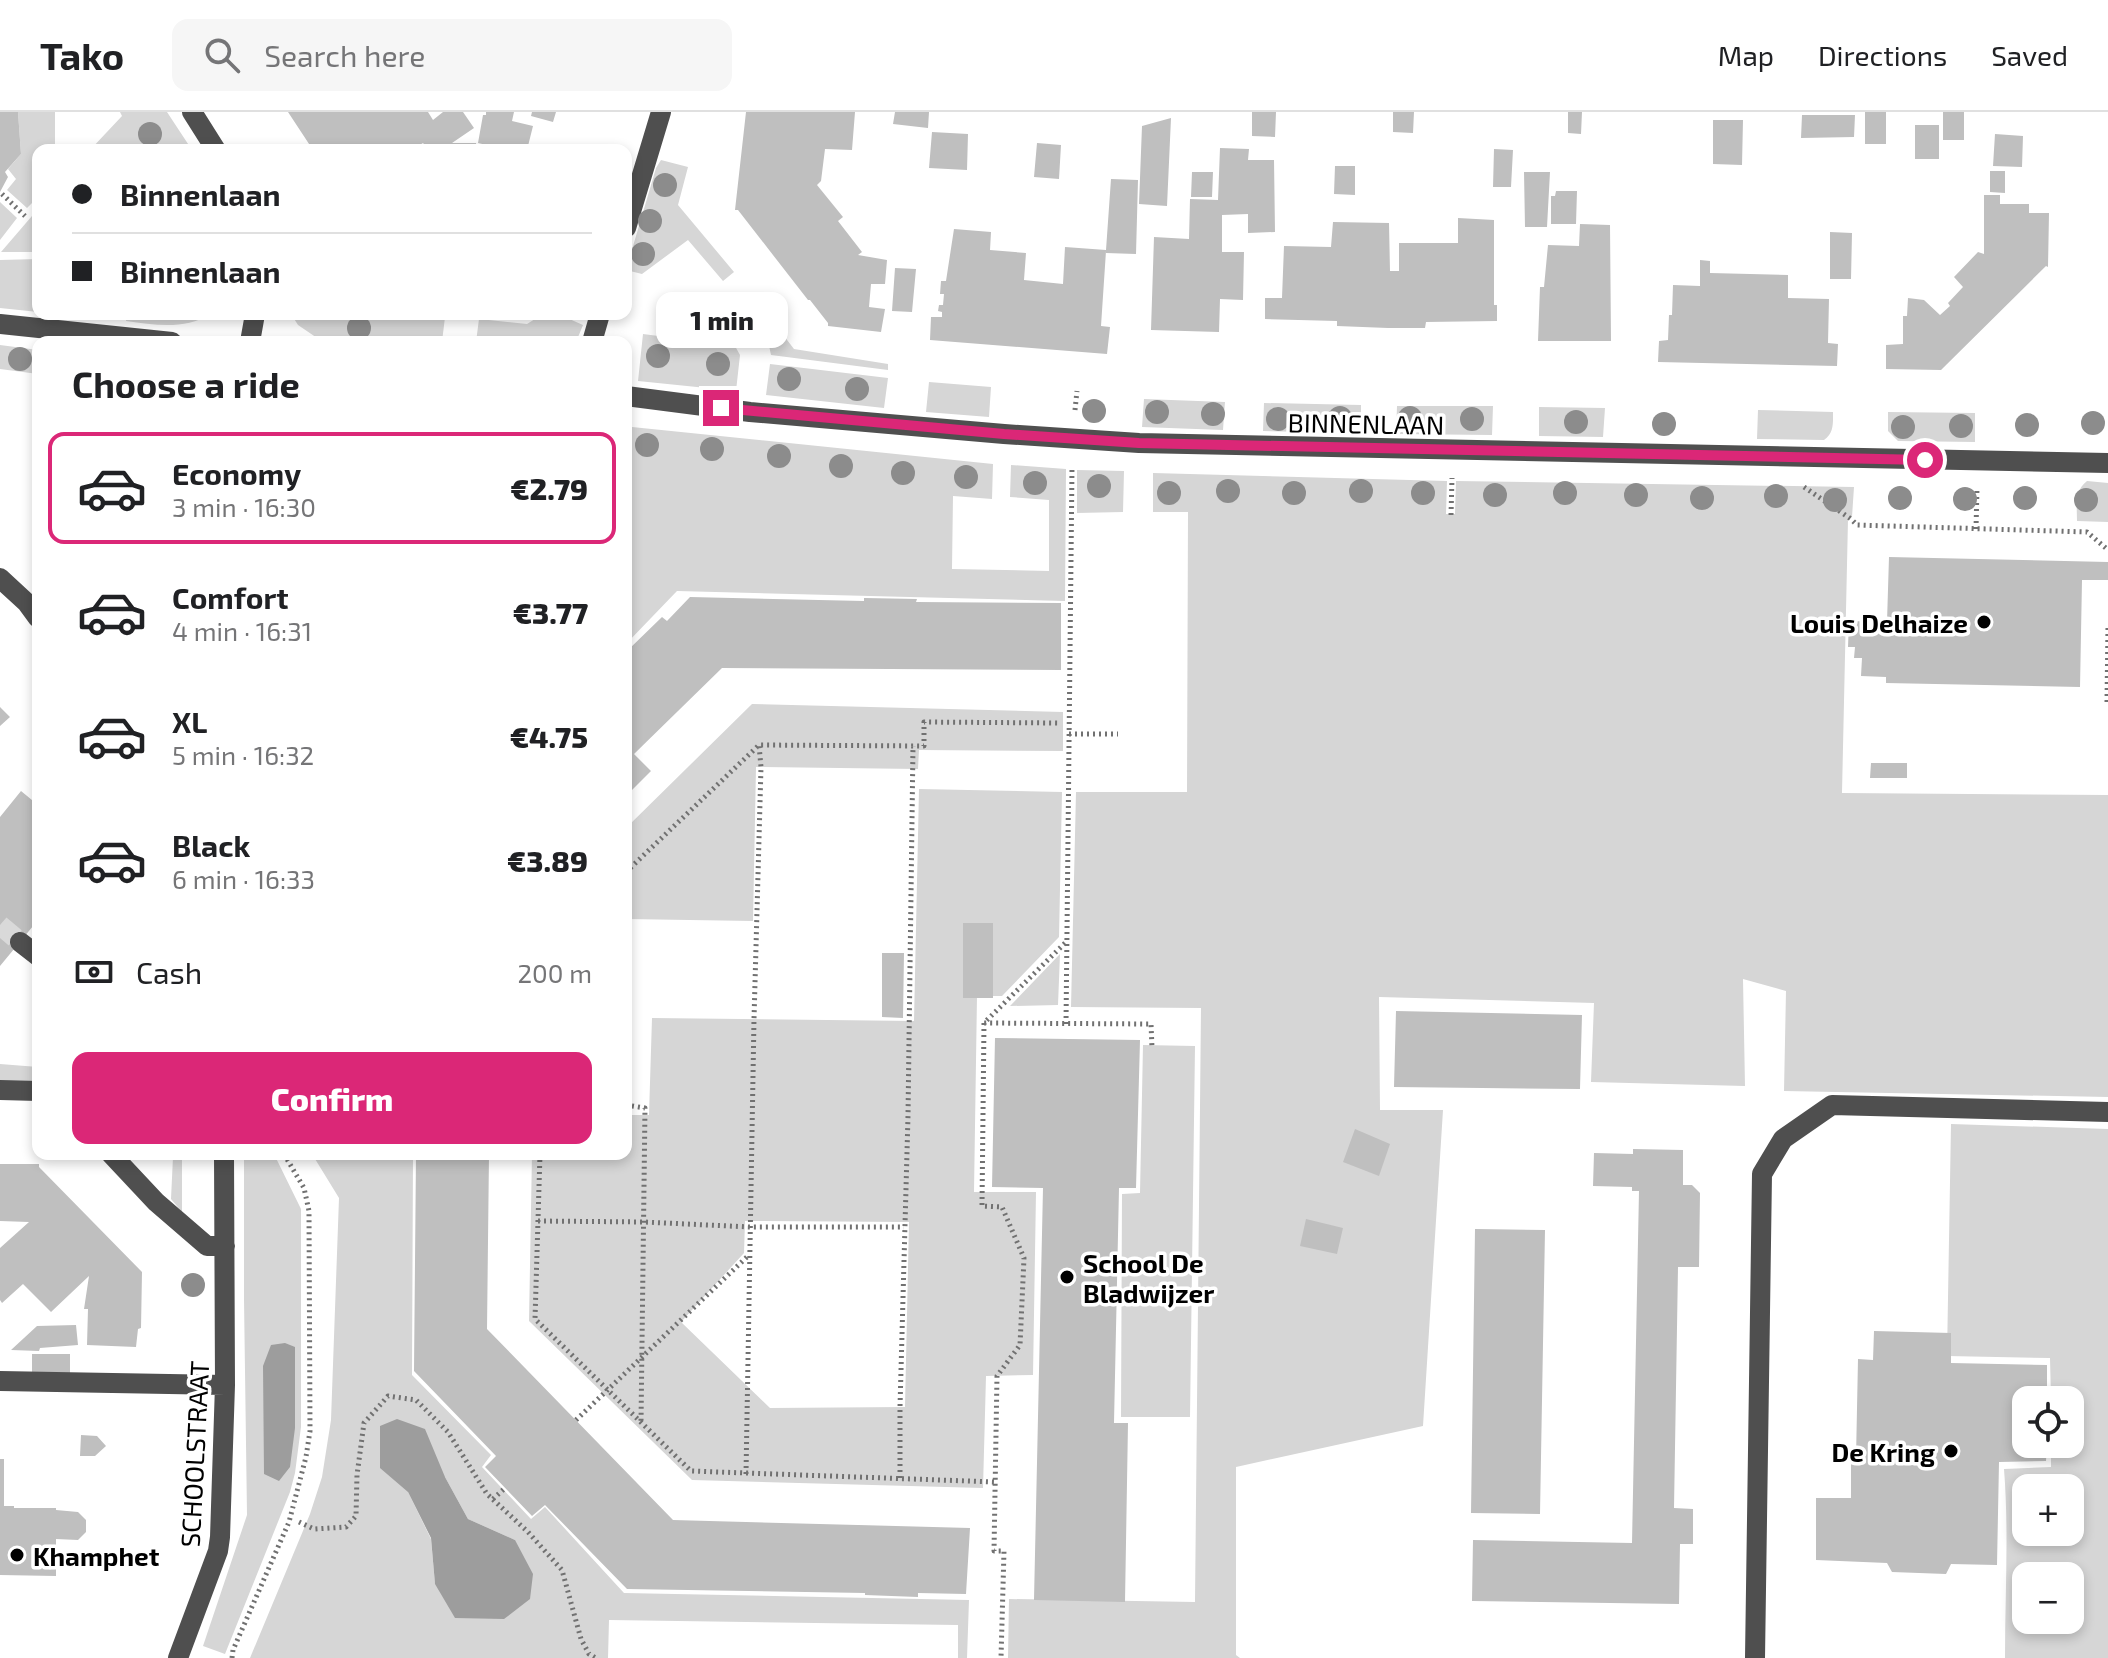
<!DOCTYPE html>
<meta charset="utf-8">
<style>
:root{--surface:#fff;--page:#f6f6f6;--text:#202124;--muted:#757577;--line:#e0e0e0;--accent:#db2777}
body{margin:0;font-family:"Exo 2",sans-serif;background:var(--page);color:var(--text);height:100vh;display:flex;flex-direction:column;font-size:30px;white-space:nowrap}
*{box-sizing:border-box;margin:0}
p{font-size:26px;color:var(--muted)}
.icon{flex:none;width:44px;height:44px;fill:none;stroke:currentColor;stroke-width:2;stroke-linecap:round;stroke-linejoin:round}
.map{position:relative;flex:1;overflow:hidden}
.sheet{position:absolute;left:32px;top:224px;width:600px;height:824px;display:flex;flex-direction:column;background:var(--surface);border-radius:16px;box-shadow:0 4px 12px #0003}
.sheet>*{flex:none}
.hud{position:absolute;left:32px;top:32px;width:600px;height:176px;border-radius:16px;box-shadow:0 4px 12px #0003;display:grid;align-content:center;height:176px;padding:0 40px;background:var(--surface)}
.buttons{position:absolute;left:2012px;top:1274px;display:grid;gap:16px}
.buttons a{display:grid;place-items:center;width:72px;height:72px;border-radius:16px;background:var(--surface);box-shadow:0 4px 12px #0003;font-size:40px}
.end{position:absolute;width:36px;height:36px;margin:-18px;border:10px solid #db2777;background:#fff;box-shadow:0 0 0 4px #fff}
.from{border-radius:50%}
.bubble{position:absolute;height:56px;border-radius:16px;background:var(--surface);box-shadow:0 4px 12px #0003;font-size:26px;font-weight:800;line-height:56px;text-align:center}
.hud b{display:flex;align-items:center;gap:28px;height:76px;font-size:30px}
.hud b+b{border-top:2px solid var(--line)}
.hud i{width:20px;height:20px;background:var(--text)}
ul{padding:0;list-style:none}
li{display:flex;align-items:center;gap:24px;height:112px;margin:0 16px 12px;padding:0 24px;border:4px solid transparent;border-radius:16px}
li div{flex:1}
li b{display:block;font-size:30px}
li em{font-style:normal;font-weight:800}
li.on{border-color:var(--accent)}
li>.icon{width:72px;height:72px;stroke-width:1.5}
h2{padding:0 40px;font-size:36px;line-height:96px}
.pay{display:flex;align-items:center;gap:20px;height:88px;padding:0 40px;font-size:30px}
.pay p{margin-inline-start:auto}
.action{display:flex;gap:16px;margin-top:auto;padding:16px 40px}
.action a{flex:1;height:92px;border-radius:16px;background:var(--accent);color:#fff;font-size:32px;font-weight:800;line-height:92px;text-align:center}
header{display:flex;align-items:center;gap:48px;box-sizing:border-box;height:112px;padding:0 40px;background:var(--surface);border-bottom:2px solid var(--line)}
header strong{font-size:38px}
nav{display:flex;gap:44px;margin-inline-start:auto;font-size:28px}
.search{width:560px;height:72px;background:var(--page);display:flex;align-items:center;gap:20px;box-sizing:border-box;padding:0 28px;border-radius:16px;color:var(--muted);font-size:30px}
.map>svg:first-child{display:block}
.green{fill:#d6d6d6;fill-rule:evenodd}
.water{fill:#9d9d9d}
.building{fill:#bfbfbf}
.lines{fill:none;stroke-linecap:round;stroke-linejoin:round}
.minor-tunnel{stroke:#d9d9d9;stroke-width:20;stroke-dasharray:20 10;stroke-linecap:butt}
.path{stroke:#717171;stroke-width:5;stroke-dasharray:2 4;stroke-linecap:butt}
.minor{stroke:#4f4f4f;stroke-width:20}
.tree{fill:#8c8c8c}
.route{stroke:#db2777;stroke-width:10}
.poi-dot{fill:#000;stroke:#fff;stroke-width:3}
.labels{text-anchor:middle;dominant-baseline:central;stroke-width:7;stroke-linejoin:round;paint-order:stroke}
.street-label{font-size:26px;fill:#000;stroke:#fff}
.poi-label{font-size:26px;font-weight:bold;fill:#000;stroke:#fff;text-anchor:end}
</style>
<header>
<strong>Tako</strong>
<div class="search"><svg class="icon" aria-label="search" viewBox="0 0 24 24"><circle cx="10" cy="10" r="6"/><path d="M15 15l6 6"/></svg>Search here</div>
<nav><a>Map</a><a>Directions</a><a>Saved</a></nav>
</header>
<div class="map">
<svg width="2108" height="1546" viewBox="0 0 2108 1546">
<rect width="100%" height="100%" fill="#fff"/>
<path class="green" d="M18,0h37v38h-17v47l-11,11 -20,-18 9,-11 -8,-10 13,-15z
M120,0h47l25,38h-102l32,-34z
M661,48l27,7 -10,38 56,67 -11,9 -35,-41 -46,34 -16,-4 30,-102z
M0,90l17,16 -17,22z
M38,97v43h-37z
M38,147v53l-38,-4v-48z
M127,202h84c-27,16 -55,11 -85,7z
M291,202h124l30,3 -3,25h-119l-25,-17z
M543,202h15l25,11 -7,17h-100l3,-23 48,5z
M767,202l27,35 94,15v6l-117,-15 -3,-14 -11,-18z
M643,222l92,12 5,9 -4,36 -98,-10z
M0,233l38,5v24l-38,-5z
M770,252l118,14 -4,30 -118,-13z
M929,270l62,5 -2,30 -63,-5z
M1144,287l81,3 -2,28 -81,-3z
M1264,291l97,2v28l-98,-2z
M1397,294h96l-1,29 -96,-1z
M1539,295l66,1 -2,29 -64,-1z
M1758,298l75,2c0,11 1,21 -9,28l-67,-1z
M1888,300l87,1v29l-77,-1 -10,-10z
M632,315l361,37 -1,35 -39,-3 -1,73 97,2v-71l-39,-3 1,-32 55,4 -1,132 -388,-10 -51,53v-211z
M1077,358l47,1 -1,41 -46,1z
M1153,361l294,8 -1,33h9l1,-33 398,6 -2,30 -4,2 -6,274 266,2v302l-324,-6 2,-100 -43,-12 2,107 -154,-4 3,-79 -215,-6 1,113h63l-20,316 -187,41v188l4,3h-232l1,-59 186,3 6,-594 -130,-1 5,-215h111l1,-280h-35z
M2087,369l21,2v39l-31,-1c0,-15 -3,-30 10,-40z
M752,592l311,8v39l-144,-1 -1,19 -162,-2 -3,154 -127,-2v-91z
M919,677l143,3 -3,145 -57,59h-25l-3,196h62l-3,183 -47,1 -3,112 -291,-8 -163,-159 3,-167h94v-39h23l3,-97 262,3zM745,1109l164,1 -4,185 -135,1 -89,-86 63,-69z
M1060,842l-2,51 -48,1z
M1143,933l52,1 -5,371h-69l1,-223 18,-1z
M0,952l38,3v13l-10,2 -28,-1z
M1951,1012l157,5v529h-103c0,-63 4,-126 -1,-189l47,-2v-23h19v-44h-19l-1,-42 -103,-2zM2026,1376h44v44h-44zM2026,1464h44v44h-44z
M170,1042h12v58l-11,-13 2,-42z
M244,1042h30l27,55v218l-6,46 -5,19 -65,162 -22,-8 44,-131 -3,-216z
M312,1042h101l-1,221 79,80 -9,12 49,52 14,-12 79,86 345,7 -2,58h-9v-33l-349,-5 -1,38h-358l60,-144 12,-37 9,-57 8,-222zM445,1365l23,42 47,21 -80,44 -4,-45 -23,-47z"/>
<path class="water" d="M285,1231l10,4v81l-5,39 -11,14 -15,-7 -1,-108 8,-21z
M397,1307l28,10 20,48 23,42 47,21 18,34 -3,25 -26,20 -49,-1 -20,-34 -4,-46 -23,-46 -28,-24v-42z"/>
<path class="building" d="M0,0h18l3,42 -16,18 3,5 -8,15z
M288,0h140l5,8 10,-8h20l11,16 -22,15h24l1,7h-48l-6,-7 -12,7h-98z
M486,0h28l-2,9 21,5 -6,24h-19l-30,-7 5,-28h3z
M532,0h24l-3,10 -22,-6z
M746,0h109l-3,38 -27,-1 -4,32 -4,4 26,32 -5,4 24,31 -4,3 29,5 -2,24h-14l-2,23 16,2 -4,23 -53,-6v-3l-18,-23h-2l-70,-90h-3z
M895,0h34l-1,16 -35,-4z
M1252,0h24l-1,25 -23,-1z
M1393,0h21l-1,21 -20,-1z
M1568,0h14l-1,22 -13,-1z
M1865,0h21v32h-21z
M1943,0h21v28h-21z
M1802,3h53l-1,22 -53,1z
M1171,6l-4,88 -28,-2 3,-78z
M1713,8h30l-1,45 -29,-1z
M1915,13h24v34h-24z
M932,20l36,2 -1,36 -38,-2z
M1995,22l28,2 -1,31 -29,-1z
M1037,31l24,2 -2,34 -25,-2z
M1220,36l29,1 -1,11h26l1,72 -27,1v-19l-26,1v37h22l-1,48 -23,-1 -1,33 -68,-2 3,-93 35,2 1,-40 28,1z
M1494,37l19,1 -2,37h-18z
M1335,54h20v29l-21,-1z
M1990,59h15v22l-15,-1z
M1192,60h21l-1,25h-21z
M1524,60h26l-3,55h-22z
M1111,67l27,1 -2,74 -30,-1v-2l-5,75 9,1 -3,27 -177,-14 1,-23h11v-5l-4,-1 1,-6h4l1,-11h-4l1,-13h5l8,-52 37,3 -1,18 36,3 -2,27 39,4 2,-37 41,3z
M1556,79h21l-1,33h-25v-28h4z
M1984,83h16v9h29v9h20l-1,54 -2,-1 -105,104 -55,-1v-24l17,-1v-28h4l1,-18 16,2 16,15 10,-9 -2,-3 15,-16 -9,-10 24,-25 6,2z
M1458,106l36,2v85h3v16l-71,1 -1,6h-37l-51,-2v-5l-72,-2v-21h17l2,-52 47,1 2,-25 56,1 1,48h9v-28h59z
M1580,112l30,1 1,116h-73l2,-54h4l4,-42 31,1z
M1830,120l22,1 -1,46h-21z
M1700,148l10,1v12l78,2v23l41,1 -1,44 10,1 -1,22 -179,-4 1,-21 9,-1 1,-25h3l1,-30 27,1z
M895,156l21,1 -4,43 -20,-1z
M1889,445l219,5v18h-26l-2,107 -194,-4v-6l-25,-1 1,-18h-8l1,-11h-7l1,-26 38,1z
M690,485l174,4v-3l53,1 -1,3 145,1v67l-339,-2 -88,86 17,17 -25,25v-144l36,-35 5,4z
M0,595l10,10 -10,9z
M1871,651h36v15h-37z
M21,679l17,14v115l-38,46v-149z
M963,811h30v75h-30z
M882,841h22l-1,65 -21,-1z
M1396,899l186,4 -2,74 -186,-2z
M995,926l145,2 -4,148h-17l-5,235h14l-3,179 -91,-2 9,-412 -51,-1z
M1355,1017l35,15 -11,32 -36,-14z
M1633,1037l50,1v35h9l8,8 -1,74h-21l-4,241 19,1v35h-13l-1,60 -207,-3 1,-61 159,3 7,-352h-7v-4l-39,-1 1,-33 39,1z
M416,1042h73l-2,175 186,191 297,8 -4,66 -48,-1v4l-53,-2v-2l-238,-4 -82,-84 -13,11 -47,-49 11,-11 -82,-85z
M0,1052h39v3l103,105 -1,56 -3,1 -2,18 -49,-2 1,-36h-4l5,-33 -38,36 -28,-28 -21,19 -2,-3v-52l29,-26 -29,-1z
M1306,1107l37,9 -6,26 -37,-8z
M1475,1117l70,1 -5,284 -69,-1z
M76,1213l2,20 -38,3 -1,3 -28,-1 26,-24z
M1874,1219l77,2v30l96,2v35h-21v44h21l-1,17 -47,1 -2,103 -46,-1 -5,10 -54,-2 -5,-9 -71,-3v-62h35v-40h5l2,-99 15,1z
M32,1242h38v19l-38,-1z
M81,1323l16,1 9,10 -11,10h-15z
M0,1347h4v47h10v2h42v2l22,2 8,8v12l-8,8 -22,-1v37l-56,-1z"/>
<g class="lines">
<path class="minor-tunnel" d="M0,813l20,17"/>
<path class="path" d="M2,82l23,22
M1075,298l2,-19
M1804,375l47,32 6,6 230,7 21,18
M1451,403l1,-37
M1976,417l1,-41
M2107,590l1,-76
M1069,622h49
M626,760l133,-127 165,1v-24l135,1
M1065,831l-81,80 167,1 1,24
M984,911l-2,183 20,1 22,51 -4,87 -23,31 -3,175h10l-3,107
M1066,912l6,-557
M626,993l19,3 -4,314
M540,1042l-5,165 156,152 304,11
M538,1109l106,1 106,5h154
M576,1308l173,-165
M746,1362l8,-455 7,-252 -2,-22
M900,1366v-71l8,-291 5,-370
M493,1387l12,-11
M299,1410l15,7 32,-2 10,-11 1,-41 7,-52 24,-27 28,4 32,32 39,62 41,38 34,38 19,69 8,15 7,4
M232,1546l1,-8 56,-128 17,-65 4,-26 -1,-220 -5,-23 -20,-34"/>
<path class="minor" d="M192,0l24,38
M626,116l35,-116
M0,212l172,18
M250,230l5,-28
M592,230l8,-28
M626,284l124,16 254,22 135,9 969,20
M0,466l27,25 11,15
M20,830l18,14
M0,978l38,1
M111,1042l45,48 51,44h18
M0,1269l225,4
M178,1546l40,-107 2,-14 5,-152 -1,-231
M1755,1546l7,-484 21,-35 49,-34 276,7"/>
</g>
<g class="tree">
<circle cx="150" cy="22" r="12"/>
<circle cx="665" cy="73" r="12"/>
<circle cx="650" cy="109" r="12"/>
<circle cx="643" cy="142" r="12"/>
<circle cx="359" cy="216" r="12"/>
<circle cx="658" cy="244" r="12"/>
<circle cx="20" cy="247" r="12"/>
<circle cx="718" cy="252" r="12"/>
<circle cx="789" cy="267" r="12"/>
<circle cx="857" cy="277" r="12"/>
<circle cx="1094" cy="299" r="12"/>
<circle cx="1157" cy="300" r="12"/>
<circle cx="1213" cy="302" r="12"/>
<circle cx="1340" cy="306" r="12"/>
<circle cx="1410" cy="306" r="12"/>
<circle cx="1278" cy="307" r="12"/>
<circle cx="1472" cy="307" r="12"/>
<circle cx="1576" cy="310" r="12"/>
<circle cx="2093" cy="311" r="12"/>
<circle cx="1664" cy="312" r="12"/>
<circle cx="2027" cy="313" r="12"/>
<circle cx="1961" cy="314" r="12"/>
<circle cx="1903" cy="315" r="12"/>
<circle cx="647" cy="333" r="12"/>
<circle cx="712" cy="337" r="12"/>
<circle cx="779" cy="344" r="12"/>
<circle cx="841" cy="354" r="12"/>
<circle cx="903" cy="361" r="12"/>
<circle cx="966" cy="365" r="12"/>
<circle cx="1035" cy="371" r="12"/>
<circle cx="1099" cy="374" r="12"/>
<circle cx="1228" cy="379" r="12"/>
<circle cx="1361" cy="379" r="12"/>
<circle cx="1169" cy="381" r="12"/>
<circle cx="1294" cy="381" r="12"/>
<circle cx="1423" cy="381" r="12"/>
<circle cx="1565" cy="381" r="12"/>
<circle cx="1495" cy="383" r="12"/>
<circle cx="1636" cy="383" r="12"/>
<circle cx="1776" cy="384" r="12"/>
<circle cx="1702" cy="386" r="12"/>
<circle cx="1900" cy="386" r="12"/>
<circle cx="2025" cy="386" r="12"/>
<circle cx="1965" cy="387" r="12"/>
<circle cx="1835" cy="388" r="12"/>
<circle cx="2086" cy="388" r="12"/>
<circle cx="193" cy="1173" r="12"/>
</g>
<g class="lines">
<path class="route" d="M721,296l283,26 135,9 786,17"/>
</g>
<g class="poi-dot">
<circle cx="1984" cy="510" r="8"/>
<circle cx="1067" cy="1165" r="8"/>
<circle cx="1951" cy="1339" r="8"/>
<circle cx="17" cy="1443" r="8"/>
</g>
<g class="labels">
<g class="street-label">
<text transform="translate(1366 311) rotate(1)">BINNENLAAN</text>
<text transform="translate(194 1342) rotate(-87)">SCHOOLSTRAAT</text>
</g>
<g class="poi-label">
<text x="1968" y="510">Louis Delhaize</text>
<text x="1083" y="1150" text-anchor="start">School De<tspan x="1083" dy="30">Bladwijzer</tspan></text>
<text x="1935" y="1339">De Kring</text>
<text x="33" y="1443" text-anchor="start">Khamphet</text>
</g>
</g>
</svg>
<div class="buttons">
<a><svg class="icon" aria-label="locate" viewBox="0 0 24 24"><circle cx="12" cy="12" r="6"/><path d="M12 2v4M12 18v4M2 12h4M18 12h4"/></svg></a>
<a>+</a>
<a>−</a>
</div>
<i class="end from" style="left:1925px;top:348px"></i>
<i class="end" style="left:721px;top:296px"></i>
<div class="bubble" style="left:656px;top:180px;width:132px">1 min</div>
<div class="hud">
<b><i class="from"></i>Binnenlaan</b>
<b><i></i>Binnenlaan</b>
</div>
<section class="sheet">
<h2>Choose a ride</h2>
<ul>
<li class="on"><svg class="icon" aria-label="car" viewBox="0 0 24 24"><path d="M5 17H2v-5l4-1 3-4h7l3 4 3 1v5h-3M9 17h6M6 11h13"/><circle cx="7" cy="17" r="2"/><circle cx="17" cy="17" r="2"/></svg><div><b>Economy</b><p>3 min · 16:30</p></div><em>€2.79</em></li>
<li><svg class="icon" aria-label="car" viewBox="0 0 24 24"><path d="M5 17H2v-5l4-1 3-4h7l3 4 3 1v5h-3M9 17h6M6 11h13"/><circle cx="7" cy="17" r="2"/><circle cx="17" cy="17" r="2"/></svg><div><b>Comfort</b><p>4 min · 16:31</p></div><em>€3.77</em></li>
<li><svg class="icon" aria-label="car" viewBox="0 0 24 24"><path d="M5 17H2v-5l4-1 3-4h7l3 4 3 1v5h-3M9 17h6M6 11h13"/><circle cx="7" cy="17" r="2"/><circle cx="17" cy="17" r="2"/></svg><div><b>XL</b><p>5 min · 16:32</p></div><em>€4.75</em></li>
<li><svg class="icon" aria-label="car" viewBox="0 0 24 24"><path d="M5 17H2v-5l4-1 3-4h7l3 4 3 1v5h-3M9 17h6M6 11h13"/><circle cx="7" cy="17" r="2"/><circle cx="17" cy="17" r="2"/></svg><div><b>Black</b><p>6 min · 16:33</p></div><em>€3.89</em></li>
</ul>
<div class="pay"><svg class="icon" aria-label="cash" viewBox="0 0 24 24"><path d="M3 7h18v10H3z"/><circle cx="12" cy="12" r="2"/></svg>Cash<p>200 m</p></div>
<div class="action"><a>Confirm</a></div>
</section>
</div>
